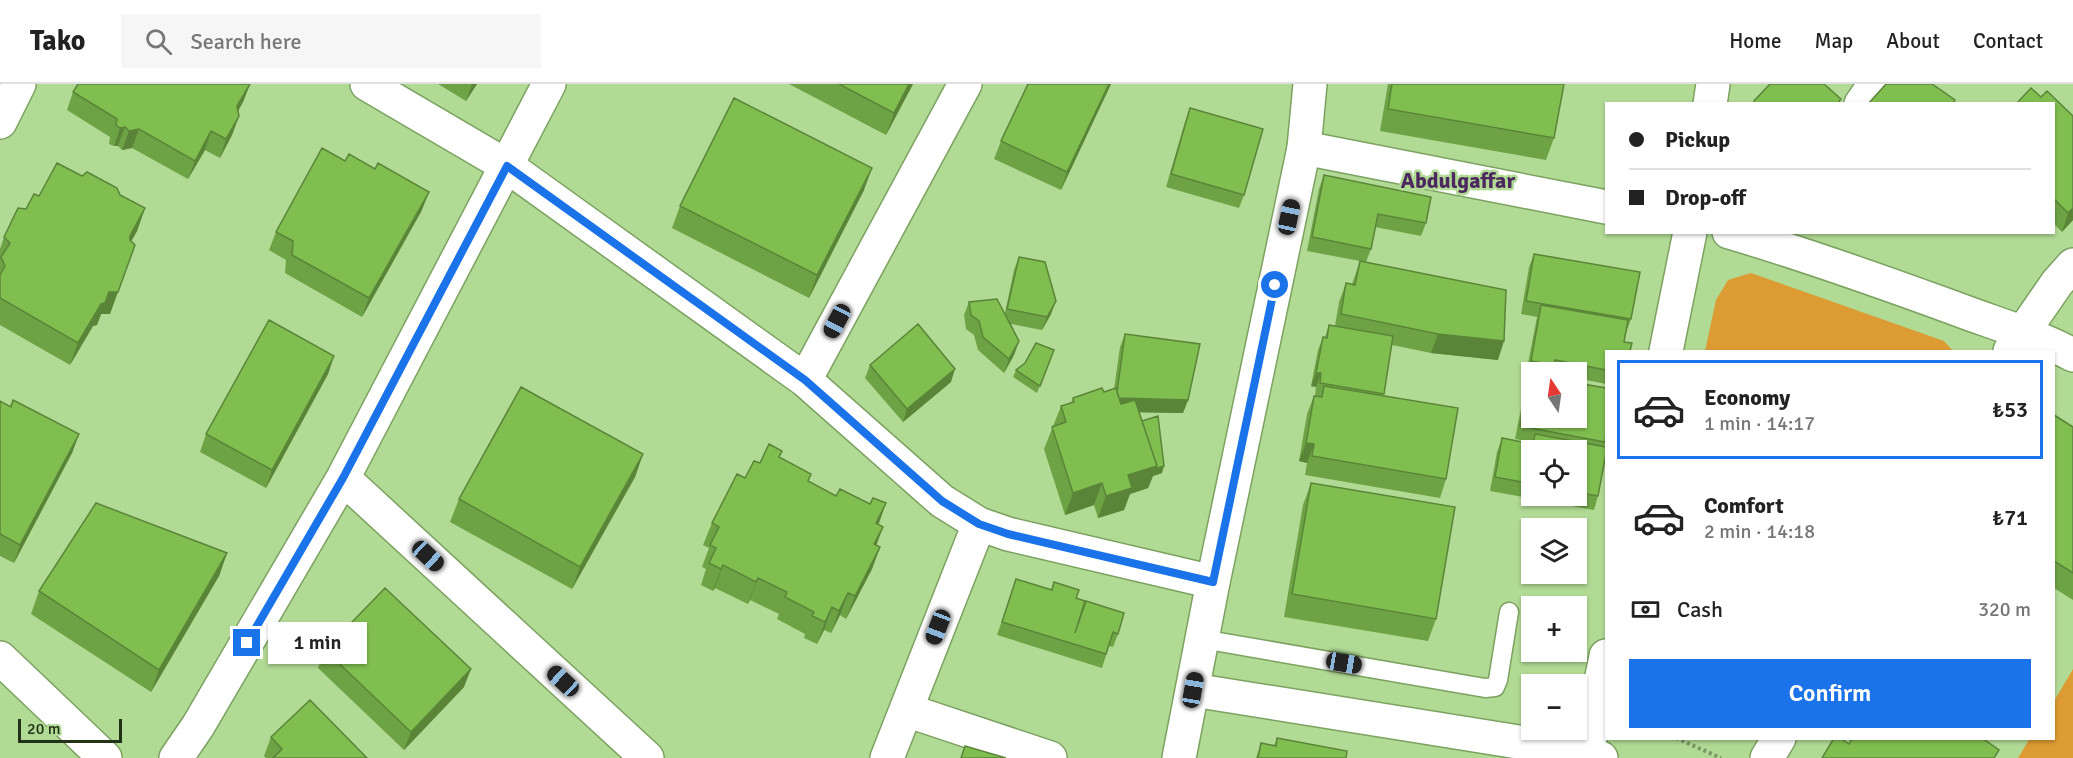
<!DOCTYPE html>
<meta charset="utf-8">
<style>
:root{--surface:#fff;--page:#f6f6f6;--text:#222;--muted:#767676;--line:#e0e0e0;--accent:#1a73e8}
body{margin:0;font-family:Signika,sans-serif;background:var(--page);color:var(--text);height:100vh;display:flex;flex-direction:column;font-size:22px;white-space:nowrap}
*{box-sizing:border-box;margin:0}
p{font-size:20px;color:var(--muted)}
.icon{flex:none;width:33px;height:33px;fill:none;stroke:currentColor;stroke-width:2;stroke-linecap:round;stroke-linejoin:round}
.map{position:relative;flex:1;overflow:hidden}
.sheet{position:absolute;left:1605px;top:266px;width:450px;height:390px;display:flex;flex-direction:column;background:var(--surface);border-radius:0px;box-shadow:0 2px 4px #0004}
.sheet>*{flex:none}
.hud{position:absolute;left:1605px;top:18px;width:450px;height:132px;border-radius:0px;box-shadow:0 2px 4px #0004;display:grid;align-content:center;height:132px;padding:0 24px;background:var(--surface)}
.needle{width:39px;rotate:347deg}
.buttons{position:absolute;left:1521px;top:278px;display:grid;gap:12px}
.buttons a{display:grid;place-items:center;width:66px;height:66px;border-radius:0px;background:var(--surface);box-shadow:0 2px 4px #0004;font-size:30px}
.scale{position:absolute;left:18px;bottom:15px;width:104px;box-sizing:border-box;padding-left:6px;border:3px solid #223217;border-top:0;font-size:16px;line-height:21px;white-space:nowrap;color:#223217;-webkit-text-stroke:4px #b1da95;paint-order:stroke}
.end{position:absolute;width:27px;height:27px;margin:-14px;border:8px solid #1a73e8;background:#fff;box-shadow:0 0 0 3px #fff}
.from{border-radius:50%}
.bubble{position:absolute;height:42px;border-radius:0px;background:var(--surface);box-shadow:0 2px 4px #0004;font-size:20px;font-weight:600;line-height:42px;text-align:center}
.car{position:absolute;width:18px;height:36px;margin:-18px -9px;border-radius:8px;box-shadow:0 0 4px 2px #0007;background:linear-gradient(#222 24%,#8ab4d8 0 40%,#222 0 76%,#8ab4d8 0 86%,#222 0)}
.hud b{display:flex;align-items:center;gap:21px;height:57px;font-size:22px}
.hud b+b{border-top:2px solid var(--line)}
.hud i{width:15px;height:15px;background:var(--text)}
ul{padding:10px 0 0;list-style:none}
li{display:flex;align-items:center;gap:18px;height:99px;margin:0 12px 9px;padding:0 12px;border:3px solid transparent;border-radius:0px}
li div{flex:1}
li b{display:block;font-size:22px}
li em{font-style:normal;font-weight:600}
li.current{border-color:var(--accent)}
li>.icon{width:54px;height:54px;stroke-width:1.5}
.pay{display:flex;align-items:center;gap:15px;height:66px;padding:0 24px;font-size:22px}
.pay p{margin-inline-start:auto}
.action{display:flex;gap:12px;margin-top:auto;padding:12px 24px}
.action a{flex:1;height:69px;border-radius:0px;background:var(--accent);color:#fff;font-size:24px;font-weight:600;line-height:69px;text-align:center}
header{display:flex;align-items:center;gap:36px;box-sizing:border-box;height:84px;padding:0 30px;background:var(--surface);border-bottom:2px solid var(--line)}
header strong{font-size:28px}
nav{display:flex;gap:33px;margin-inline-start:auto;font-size:21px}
.search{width:420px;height:54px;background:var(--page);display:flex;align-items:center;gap:15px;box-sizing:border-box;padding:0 21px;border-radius:0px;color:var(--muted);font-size:22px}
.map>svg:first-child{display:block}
.green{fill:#dd9b34}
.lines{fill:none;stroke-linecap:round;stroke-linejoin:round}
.lane-casing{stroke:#7ba260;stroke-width:21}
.street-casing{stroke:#7ba260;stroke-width:36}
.secondary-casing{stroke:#7ba260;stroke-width:36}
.path{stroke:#799863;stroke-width:4;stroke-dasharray:3 3;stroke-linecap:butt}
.lane{stroke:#fff;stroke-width:18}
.street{stroke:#fff;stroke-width:33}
.secondary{stroke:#fff;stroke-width:33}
.wall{fill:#6ea345;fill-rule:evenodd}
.shaded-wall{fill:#5a8538}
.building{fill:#80be50;stroke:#5a8538;stroke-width:1.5}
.route{stroke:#1a73e8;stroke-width:8}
.labels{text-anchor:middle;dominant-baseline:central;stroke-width:5;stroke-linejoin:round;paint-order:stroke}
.district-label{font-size:22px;font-weight:bold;fill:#4d285f;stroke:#b1da95}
</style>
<header>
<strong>Tako</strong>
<div class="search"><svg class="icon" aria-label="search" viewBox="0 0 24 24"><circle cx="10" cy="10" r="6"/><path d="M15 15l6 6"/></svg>Search here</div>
<nav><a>Home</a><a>Map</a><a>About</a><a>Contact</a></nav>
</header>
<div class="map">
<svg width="2073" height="674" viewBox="0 0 2073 674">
<rect width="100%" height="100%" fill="#b1da95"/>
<path class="green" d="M1751,189l193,68 9,10h-248l11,-51 12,-20z
M2073,585v89h-55l12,-20h24v-37z"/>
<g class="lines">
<defs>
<path id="lane" d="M1202,555l283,49 10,-1 3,-7 11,-68"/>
<path id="street" d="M367,0l140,82 298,214 137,121 37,23 29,10 205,48
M1710,20l3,-20
M1861,20l14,-20
M0,38l19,-38
M1304,64l302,59
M1729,148c76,22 151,49 225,76 39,15 82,27 119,47
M1666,267l24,-119
M2010,267l47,-68 16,-18
M805,296l160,-296
M343,394l304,280
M1193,606l394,63 14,5
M906,626l144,48
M1587,669l19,-97
M176,674l22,-32 145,-248 206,-394
M887,674l92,-234
M1767,674l12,-20"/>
<path id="secondary" d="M0,574l105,100
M1179,674l34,-176 91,-434 6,-64"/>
</defs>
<use href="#lane" class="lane-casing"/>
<use href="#street" class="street-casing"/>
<use href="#secondary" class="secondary-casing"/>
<path class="path" d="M1676,654l45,20"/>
<use href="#lane" class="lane"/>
<use href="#street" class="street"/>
<use href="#secondary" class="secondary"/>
</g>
<path class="wall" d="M250,0l-7,18 -5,9 1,5 -7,19 -12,23 -15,-8 -17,29 -56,-31 -10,2 -4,-4h-4l-5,-2 1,-7 -43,-27 6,-18z
M438,0h39l-11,17z
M789,0h124l-27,51z
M1028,0h83l-50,106 -67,-31 7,-18z
M1388,0h176l-10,54 -8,22 -166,-29z
M2031,4l10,9 6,-6 26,25v104l-11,12 -8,-8v-120h-38z
M1190,24l54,87 -5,13 -73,-21 19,-65z
M1324,91l102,48 -5,13 -46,-9 -4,22 -5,13 132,98 -67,-7 -39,-8 -9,51 63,83 -6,19 -135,-23 2,-12 -8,-2 8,-47 7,-18h1l1,-9 -5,-1 7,-36 5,-13h2l4,-12 6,1 4,-24 7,-19 6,1 8,-23 -53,-10 12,-62z
M864,106l-55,108 -137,-70 8,-22z
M120,111l25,13 -8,23 -6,10 -21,73h-9l-4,11 -4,1 -23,39 -70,-40v-76l4,-12 22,-28 13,-13z
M422,126l-60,107 -77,-44 1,-13 -17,-10 7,-18z
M1534,170l97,65 -5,14 -20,18v33l-30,-6v-6h-44l73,70 -1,5 -6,49 -4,14 -104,-19 7,-39 5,-14 29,6 1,-2 -17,-3 11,-55 3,-9 -3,-1 11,-57 -16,-3 8,-47zM1532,366h44v45h-44z
M1019,173l32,57 -9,16 -31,-6 8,17 -5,14 -10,18 -26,-23 -4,-15 -8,-6 -2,-14 5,-13 36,11 9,-43z
M1125,250l63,66 -5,13 -44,-1 23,61 -9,3 -5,12 -18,6 -6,16 -26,8 -4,-13 -29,10 -21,-66 17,-43 10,-3 2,-5 31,-6 10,-3 6,-42z
M1054,266l-17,43 -24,-16 3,-7z
M334,272l-6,18 -62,114 -66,-36 6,-18z
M870,281l81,17 -48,40 -38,-44z
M13,316l66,34 -7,19 -58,110 -14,-7v-155l10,5z
M2054,331l19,12v173l-19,-12z
M782,367l-3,7 30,24 74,45 -7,18 4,2 -8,22 -26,50 -6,-4 -9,18 -7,-3 -7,14 -13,-6 1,-4 -28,-15 2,-5 -29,-14 -2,4 -33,-16 -2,3 -12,-6 5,-16 -4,-2 7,-19 -6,-3 9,-22 33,-45 15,-15z
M643,370l-8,23 -63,112 -122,-67 9,-23z
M1311,399l125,136 -8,22 -144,-24 19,-112z
M227,469l-8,23 -68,116 -120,-78 8,-23z
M1016,495l35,11 3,-8 22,16 -1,34 11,-31 32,33 -5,13 -4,-1 -7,22 -105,-33z
M325,566l139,37 -60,63 -86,-82z
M271,653l96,21h-101l-2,-2z
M1277,654l69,20h-90l5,-15 13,3z"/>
<path class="shaded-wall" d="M250,0l-7,18 -13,23 7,-19z
M472,0h5l-11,17z
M909,0h4l-27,51 8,-22z
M1109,0h2l-50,106 6,-18z
M239,32l-7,19 -12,23 6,-19z
M125,43l-7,19h-4l6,-18z
M139,45l-7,19 -10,2 7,-19z
M211,47l-6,19 -17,29 7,-18z
M872,84l-8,22 -55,108 8,-23z
M429,108l-7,18 -60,107 7,-19z
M145,124l-8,23 -15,27 8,-22z
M2073,124v12l-11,12 6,-19z
M109,208h9l-8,22h-9l-4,11 -4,1 -23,39 8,-22z
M1056,217l-5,13 -9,16 5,-13z
M1438,250l66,7 -6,19 -67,-7z
M1019,257l-5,14 -10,18 5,-14z
M334,272l-6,18 -62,114 6,-18z
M955,285l-4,13 -48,40 4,-13z
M1316,289h5l-5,14 -5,-1z
M1116,314l72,2 -5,13 -72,-1z
M79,350l-7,19 -58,110 6,-18z
M1306,359l8,1 -7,19 -8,-2z
M643,370l-8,23 -63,112 8,-22z
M1157,382h7l-2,7 -9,3 -5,12 -18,6 -6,16 -26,8 8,-22 22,-21z
M1102,399l-8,22 -29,10 8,-22z
M886,419l-8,23 -2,-3z
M883,443l-8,22 -1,-5z
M880,463l-8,22 -26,50 9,-23z
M227,469l-8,23 -68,116 8,-22z
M723,481l-8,23 -2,3 8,-22z
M758,494l-8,22 -2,4 8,-22z
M848,509l-8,22 -9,18 8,-22z
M832,523l-8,23 -7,14 8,-22z
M471,585l-7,18 -60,63 7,-18z"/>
<path class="building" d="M78,0h172l-13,22 2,10 -13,23 -15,-8 -16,30 -56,-32 -10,2 -4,-4 -5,1 -4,-3 1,-6 -44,-27z
M839,0h70l-15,29z
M1028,0h81l-42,88 -66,-31z
M1392,0h172l-10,54 -166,-29z
M1770,0h54l17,15 -4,5h-82l-1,-3z
M1886,0h46l23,16 -3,4h-84z
M2031,4l10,9 6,-6 26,25v92l-5,5 -14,-14v-95h-38z
M734,14l138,70 -55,107 -137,-69z
M1190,24l73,21 -19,66 -73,-21z
M322,64l23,13 4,-7 26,15 3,-6 51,29 -60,106 -77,-43 1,-14 -17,-9z
M57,79l25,13 5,-4 30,16 3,7 25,13 -15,28v4l5,5 -17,47h-9l-4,11 -4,1 -23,39 -78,-45v-23l5,-9 -4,-9 9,-14 -6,-6 14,-29 8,1 8,-15 5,2z
M1324,91l107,22 -5,26 -48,-9 -7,35 -59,-12z
M1534,170l106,18 -9,47 -105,-18z
M1019,173l26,5 11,39 -9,16 -40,-8z
M1360,177l146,29 -2,51 -66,-7 -97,-20 5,-31 9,2z
M997,215l22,42 -10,18 -26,-22 -4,-16 -8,-6 -2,-13z
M1541,221l87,15 -4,22 8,1 -2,8h-24v19l-51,-10 -1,5 -23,-4z
M269,236l65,36 -62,114 -66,-36z
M918,240l37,45 -48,40 -37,-44z
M1329,241l64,11 -9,58 -64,-11 1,-10h-5l7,-36 4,1z
M1125,250l75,10 -12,56 -69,-2 -2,-6z
M1036,259l18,7 -14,36 -24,-16 9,-7z
M1530,287l6,1h-4v45h44v-34l30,5v47l-1,7 -85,-16z
M1324,302l134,22 -12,71 -134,-23 2,-12 -8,-1 8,-47 8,1z
M521,303l122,67 -63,113 -121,-68z
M1102,304l2,4 12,-4 5,16 14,-4 22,66 -29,9 4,13 -26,8 -4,-13 -29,10 -21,-66 14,-5 -5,-16 13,-4 -1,-4z
M13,316l66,34 -59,111 -20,-11v-133l11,6z
M2054,331l19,12v146l-19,-12z
M1158,332l6,50 -9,3 2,-3 -15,-45z
M1535,350l71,13v7l-8,42 -22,-4v-42h-44v34l-37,-7 7,-39 31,6z
M769,360l13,7 -3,6 32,17 -3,7 28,15 4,-7 30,15 3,-6 13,5 -10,20 7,4 -9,17 6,3 -25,49 -7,-3 -9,18 -7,-4 -7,15 -13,-6 2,-4 -29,-15 2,-5 -29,-14 -2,4 -33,-17 -2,4 -12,-6 7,-15 -6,-3 9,-18 -7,-4 25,-49 8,4 9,-17 6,2z
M1311,399l144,24 -19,112 -144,-25z
M96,419l131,50 -68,117 -120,-79z
M1016,495l36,11 2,-8 25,8 -3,8 9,3 -10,32 11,-32 38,12 -6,21 -5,-2 -7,22 -104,-32z
M385,504l86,81 -60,63 -86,-82z
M310,616l57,58h-94l9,-9 -11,-12z
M1277,654l70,13 -1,7h-88l3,-15 15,3z
M1834,654h6l9,6 3,-6h130l17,12 -5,8h-172z
M965,662l41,12h-45z"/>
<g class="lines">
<path class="route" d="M247,559l96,-165 164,-312 298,214 137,121 37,23 29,10 205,48 62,-297"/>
</g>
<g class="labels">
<g class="district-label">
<text x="1458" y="96">Abdulgaffar</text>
</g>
</g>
</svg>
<div class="buttons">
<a><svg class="needle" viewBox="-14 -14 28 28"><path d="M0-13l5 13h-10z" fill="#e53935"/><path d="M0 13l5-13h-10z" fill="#767676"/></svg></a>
<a><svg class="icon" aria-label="locate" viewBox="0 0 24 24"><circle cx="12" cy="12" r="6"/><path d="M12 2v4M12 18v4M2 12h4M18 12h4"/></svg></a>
<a><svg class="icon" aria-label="layers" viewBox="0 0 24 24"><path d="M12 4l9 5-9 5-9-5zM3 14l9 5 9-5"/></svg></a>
<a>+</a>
<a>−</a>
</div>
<div class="scale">20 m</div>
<i class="end from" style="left:1275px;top:201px"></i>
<i class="end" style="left:247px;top:559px"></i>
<div class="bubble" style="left:268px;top:538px;width:99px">1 min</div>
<i class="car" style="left:1289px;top:133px;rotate:12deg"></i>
<i class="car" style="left:837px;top:237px;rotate:208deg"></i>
<i class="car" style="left:428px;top:472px;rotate:133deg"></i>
<i class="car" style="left:938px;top:543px;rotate:201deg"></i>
<i class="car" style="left:1344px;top:579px;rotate:100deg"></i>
<i class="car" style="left:563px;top:597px;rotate:313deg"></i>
<i class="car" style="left:1193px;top:606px;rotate:10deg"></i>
<div class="hud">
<b><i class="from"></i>Pickup</b>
<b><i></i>Drop-off</b>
</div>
<section class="sheet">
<ul>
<li class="current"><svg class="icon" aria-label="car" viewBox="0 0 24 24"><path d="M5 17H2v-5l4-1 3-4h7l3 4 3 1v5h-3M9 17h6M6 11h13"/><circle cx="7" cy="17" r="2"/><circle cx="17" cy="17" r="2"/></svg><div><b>Economy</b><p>1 min · 14:17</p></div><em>₺53</em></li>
<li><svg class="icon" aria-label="car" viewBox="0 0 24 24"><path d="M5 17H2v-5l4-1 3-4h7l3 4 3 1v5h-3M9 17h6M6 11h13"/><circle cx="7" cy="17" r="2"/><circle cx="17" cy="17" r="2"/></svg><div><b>Comfort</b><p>2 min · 14:18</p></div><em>₺71</em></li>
</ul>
<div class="pay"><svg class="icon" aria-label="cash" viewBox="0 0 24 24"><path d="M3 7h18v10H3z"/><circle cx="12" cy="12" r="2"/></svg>Cash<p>320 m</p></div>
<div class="action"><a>Confirm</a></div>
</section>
</div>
